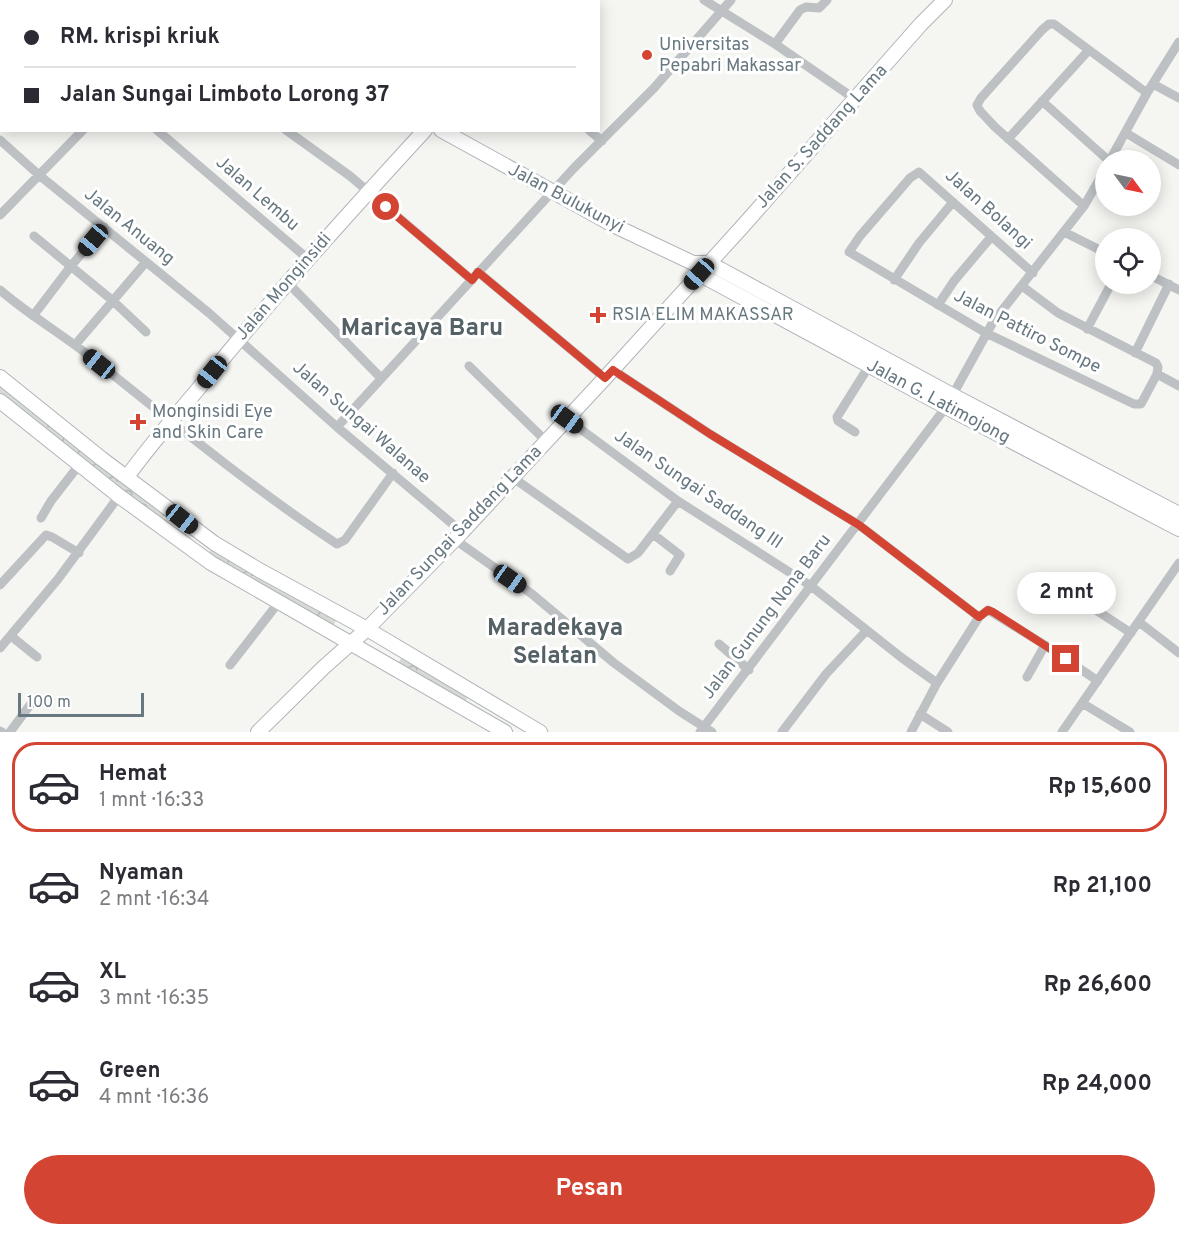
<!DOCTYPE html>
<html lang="id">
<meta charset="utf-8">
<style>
:root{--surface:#fff;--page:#f2f2f3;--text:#2b2b33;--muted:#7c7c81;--line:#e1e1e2;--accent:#d44433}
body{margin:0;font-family:Overpass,sans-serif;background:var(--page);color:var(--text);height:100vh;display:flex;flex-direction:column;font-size:22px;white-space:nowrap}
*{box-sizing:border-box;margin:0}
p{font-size:20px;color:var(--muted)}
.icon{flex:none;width:33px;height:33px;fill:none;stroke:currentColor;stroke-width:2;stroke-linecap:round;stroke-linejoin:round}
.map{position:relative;height:732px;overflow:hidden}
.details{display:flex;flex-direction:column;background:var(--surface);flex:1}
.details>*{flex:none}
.top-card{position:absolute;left:0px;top:0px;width:600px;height:132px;box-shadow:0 3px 15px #0003;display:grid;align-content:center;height:132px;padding:0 24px;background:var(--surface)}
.needle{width:39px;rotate:123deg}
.controls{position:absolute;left:1095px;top:150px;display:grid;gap:12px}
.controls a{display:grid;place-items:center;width:66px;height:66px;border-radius:50%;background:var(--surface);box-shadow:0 3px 15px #0003;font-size:30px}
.scale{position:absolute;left:18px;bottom:15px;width:126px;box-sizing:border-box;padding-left:6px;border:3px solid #677881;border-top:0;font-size:16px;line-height:21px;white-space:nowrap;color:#677881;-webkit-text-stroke:4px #fff;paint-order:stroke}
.end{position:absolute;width:27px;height:27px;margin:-14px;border:8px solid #d44433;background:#fff;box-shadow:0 0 0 3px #fff}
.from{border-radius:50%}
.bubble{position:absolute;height:42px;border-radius:21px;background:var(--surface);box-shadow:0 3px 15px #0003;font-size:20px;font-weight:700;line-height:42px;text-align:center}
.car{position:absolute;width:18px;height:36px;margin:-18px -9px;border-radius:8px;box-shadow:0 0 4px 2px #0007;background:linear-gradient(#222 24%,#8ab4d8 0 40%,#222 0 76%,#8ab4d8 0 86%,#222 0)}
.top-card b{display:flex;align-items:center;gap:21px;height:57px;font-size:22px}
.top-card b+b{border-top:2px solid var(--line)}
.top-card i{width:15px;height:15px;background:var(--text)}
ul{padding:10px 0 0;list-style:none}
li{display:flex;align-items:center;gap:18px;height:90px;margin:0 12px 9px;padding:0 12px;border:3px solid transparent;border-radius:24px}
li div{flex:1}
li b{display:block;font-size:22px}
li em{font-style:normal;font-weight:700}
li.active{border-color:var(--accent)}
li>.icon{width:54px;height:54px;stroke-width:1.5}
.cta{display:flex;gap:12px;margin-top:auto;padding:12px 24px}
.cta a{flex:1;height:69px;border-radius:36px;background:var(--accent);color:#fff;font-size:24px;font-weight:700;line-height:69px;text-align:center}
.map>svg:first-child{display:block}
.forest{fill:url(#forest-crowns)}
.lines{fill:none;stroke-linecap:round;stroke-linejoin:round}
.secondary-casing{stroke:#afb5b9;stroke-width:16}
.street{stroke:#bdc1c4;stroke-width:9}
.secondary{stroke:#fff;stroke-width:14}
.route{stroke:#d44433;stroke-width:8}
.poi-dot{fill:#d44433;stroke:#fff;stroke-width:2}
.labels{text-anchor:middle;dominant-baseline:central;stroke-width:6;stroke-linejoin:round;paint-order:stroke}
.poi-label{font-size:18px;fill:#677881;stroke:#fff;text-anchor:start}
.street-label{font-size:18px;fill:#677881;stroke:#fff}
.district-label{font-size:24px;font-weight:bold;fill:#546166;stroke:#fff}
</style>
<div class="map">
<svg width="1179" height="732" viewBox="0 0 1179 732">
<defs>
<pattern id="forest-crowns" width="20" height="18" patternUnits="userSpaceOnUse" patternTransform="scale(1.5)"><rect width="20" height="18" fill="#d6dad2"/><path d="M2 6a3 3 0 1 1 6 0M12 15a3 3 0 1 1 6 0" fill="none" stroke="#b1b6b0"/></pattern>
</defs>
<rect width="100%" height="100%" fill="#f5f5f2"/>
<path class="forest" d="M0,379l168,131 -8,12 -160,-125z
M214,545l125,71 -7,11 -125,-72z
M405,653l64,42 -5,9 -68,-38z"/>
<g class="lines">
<defs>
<path id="secondary" d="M218,0l3,2
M539,2l2,-2
M441,130l174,96 78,37h15l12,6 232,126 227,119
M699,274l247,133 233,122
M0,377l102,82 112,84 45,27 108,59 173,103
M0,401l119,95 92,67 294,169
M127,477c22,-31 47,-59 72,-89 72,-89 148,-173 226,-258
M258,732l66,-65 43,-38 95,-97 143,-154 137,-151 179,-203 24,-24"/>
</defs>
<use href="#secondary" class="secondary-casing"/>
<path class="street" d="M7,0l2,2
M377,0l2,2
M704,0l71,44 80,55
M197,2l1,-2
M271,2l2,-2
M369,2l1,-2
M404,2l1,-2
M0,39l2,-2
M775,44l25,-34 6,-3 13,1 8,-8
M1153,84l26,14
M1042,101l66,59
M157,130l151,129
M286,130l64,46 122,104
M589,130l13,11
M1126,133l53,32
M1008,139l80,-88
M0,140l39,35 170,138 128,114 125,105
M1110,160l37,-67 32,-51
M1084,206l-89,-79 -15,-16 -3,-6 4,-7 61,-68 7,-6h5l93,69
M0,215l83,-85
M1064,232l42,21
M34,236l78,64 34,32
M478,272l127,106
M1033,273l-114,-101 -9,6 -50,58 -11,16 137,81 148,71h7l16,-30 22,12
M1150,275l29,15
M894,280l25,-37 34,-41
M287,282l94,96
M1022,286l36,27 98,50 2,4 -1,7
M0,290c29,25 62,44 92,68 80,64 160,130 245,186l8,-4 48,-67
M938,305l16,-24 37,-44
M33,316l38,-50 33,-39
M1087,329l24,-45
M75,345l71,-83
M1135,353l34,-69
M469,366l77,75
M613,370l97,64 149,91 120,92
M567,419l111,82 133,85 91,72 35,25
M337,427l237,-259 80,-80 77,-88
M855,432l-17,-11 -1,-4 32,-51
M512,477l116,82 10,-6 40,-52
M41,518l10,-17 28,-36
M653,534l27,21 -10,16
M454,539l78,55 82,69 65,48 33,21
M0,585l46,-50 6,2 27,16
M1076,597l55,36
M1139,622l40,31
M11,636l26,21
M719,644l30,26
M0,648l58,-69 61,-83
M230,665l49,-63
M1027,677l18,-32
M1082,703l48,29
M920,714l28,18
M0,731l2,1
M10,732l20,-27
M700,732l246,-325 47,-85 91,-116 22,-38
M782,732l44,-58 40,-43
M911,732l26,-49 42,-66 9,-7 57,35 53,36
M1062,732l117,-169"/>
<use href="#secondary" class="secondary"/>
</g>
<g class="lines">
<path class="route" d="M386,207l86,73 6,-8 127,106 8,-8 97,64 149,91 120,92 9,-7 5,2 73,47"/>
</g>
<g class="poi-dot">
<circle cx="647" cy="55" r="6"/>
<path d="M595 306h6v6h6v6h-6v6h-6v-6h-6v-6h6z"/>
<path d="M135 413h6v6h6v6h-6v6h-6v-6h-6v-6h6z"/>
</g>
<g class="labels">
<g class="poi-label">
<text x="659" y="45">Universitas<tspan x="659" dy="21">Pepabri Makassar</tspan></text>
<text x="612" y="315">RSIA ELIM MAKASSAR</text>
<text x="152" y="412">Monginsidi Eye<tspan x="152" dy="21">and Skin Care</tspan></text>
</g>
<g class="street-label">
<text transform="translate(822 137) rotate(-48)">Jalan S. Saddang Lama</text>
<text transform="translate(257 194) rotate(41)">Jalan Lembu</text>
<text transform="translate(566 199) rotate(28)">Jalan Bulukunyi</text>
<text transform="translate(988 210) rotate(42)">Jalan Bolangi</text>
<text transform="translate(129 227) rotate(39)">Jalan Anuang</text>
<text transform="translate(284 287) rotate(-49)">Jalan Monginsidi</text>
<text transform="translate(1027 332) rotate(27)">Jalan Pattiro Sompe</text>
<text transform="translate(938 402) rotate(28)">Jalan G. Latimojong</text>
<text transform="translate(361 423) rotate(41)">Jalan Sungai Walanae</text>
<text transform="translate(698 490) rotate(34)">Jalan Sungai Saddang III</text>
<text transform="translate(460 531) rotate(-46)">Jalan Sungai Saddang Lama</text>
<text transform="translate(767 617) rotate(-53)">Jalan Gunung Nona Baru</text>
</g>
<g class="district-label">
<text x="422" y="329">Maricaya Baru</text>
<text x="555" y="629">Maradekaya<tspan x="555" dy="28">Selatan</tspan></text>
</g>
</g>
</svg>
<div class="controls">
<a><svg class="needle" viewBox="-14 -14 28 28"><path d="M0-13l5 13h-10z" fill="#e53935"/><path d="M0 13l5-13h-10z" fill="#7c7c81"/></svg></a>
<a><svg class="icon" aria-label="locate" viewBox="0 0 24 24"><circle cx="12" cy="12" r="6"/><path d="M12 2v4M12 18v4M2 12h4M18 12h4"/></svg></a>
</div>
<div class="scale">100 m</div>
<i class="end from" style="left:386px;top:207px"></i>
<i class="end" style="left:1066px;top:659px"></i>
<div class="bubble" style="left:1017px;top:572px;width:99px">2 mnt</div>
<i class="car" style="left:93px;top:240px;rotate:220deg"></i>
<i class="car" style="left:699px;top:274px;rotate:222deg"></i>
<i class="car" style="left:99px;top:364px;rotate:309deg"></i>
<i class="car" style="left:212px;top:372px;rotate:219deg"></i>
<i class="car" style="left:567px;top:419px;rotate:126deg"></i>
<i class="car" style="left:182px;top:519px;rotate:129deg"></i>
<i class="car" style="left:510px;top:579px;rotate:125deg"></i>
<div class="top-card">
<b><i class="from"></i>RM. krispi kriuk</b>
<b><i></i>Jalan Sungai Limboto Lorong 37</b>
</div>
</div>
<section class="details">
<ul>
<li class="active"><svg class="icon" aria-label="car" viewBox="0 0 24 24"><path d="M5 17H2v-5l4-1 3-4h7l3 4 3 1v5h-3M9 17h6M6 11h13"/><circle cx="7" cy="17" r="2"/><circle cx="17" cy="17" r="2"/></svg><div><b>Hemat</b><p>1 mnt · 16:33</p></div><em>Rp 15,600</em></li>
<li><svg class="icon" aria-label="car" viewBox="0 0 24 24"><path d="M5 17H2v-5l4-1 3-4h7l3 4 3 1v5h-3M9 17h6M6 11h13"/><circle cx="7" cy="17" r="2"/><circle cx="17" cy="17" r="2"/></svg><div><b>Nyaman</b><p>2 mnt · 16:34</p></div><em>Rp 21,100</em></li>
<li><svg class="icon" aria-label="car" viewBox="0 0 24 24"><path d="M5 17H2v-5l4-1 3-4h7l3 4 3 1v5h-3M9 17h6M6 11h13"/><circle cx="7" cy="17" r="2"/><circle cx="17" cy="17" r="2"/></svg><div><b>XL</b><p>3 mnt · 16:35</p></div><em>Rp 26,600</em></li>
<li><svg class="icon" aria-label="car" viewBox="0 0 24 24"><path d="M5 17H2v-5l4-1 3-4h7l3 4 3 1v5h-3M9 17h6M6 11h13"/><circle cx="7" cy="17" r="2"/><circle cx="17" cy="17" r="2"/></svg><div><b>Green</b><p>4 mnt · 16:36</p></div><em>Rp 24,000</em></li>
</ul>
<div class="cta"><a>Pesan</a></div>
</section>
